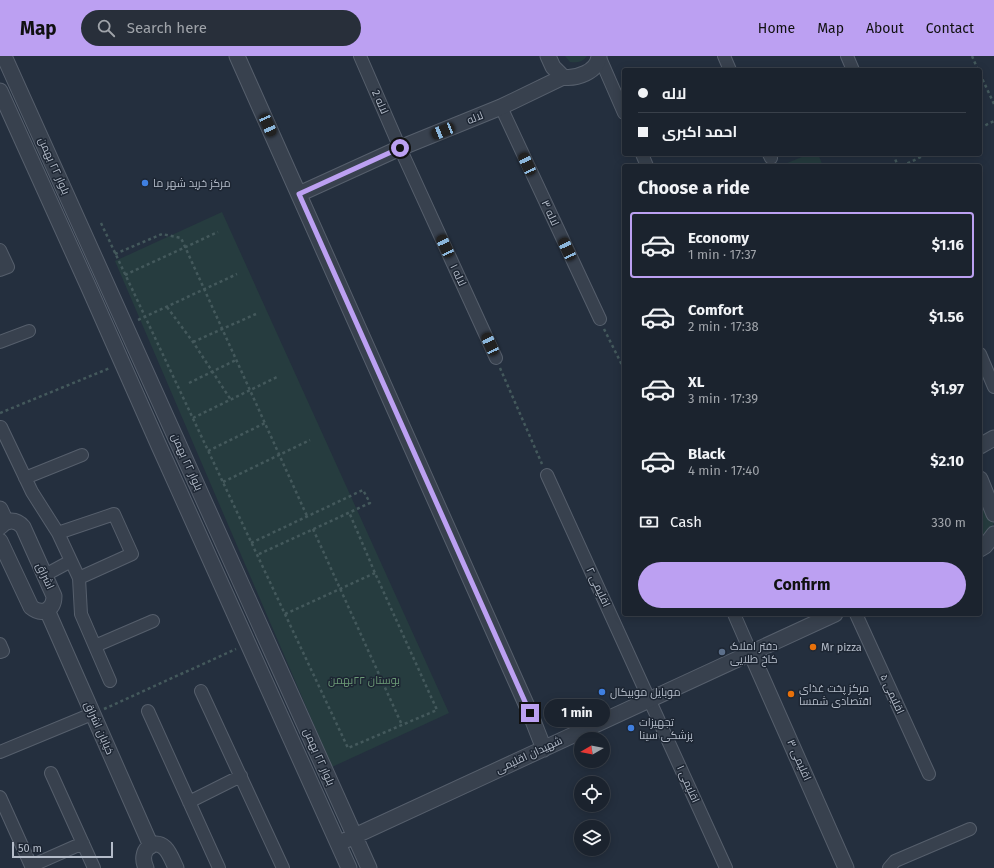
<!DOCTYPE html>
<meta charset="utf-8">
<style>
:root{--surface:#1b232e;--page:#282f3a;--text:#f1f3f6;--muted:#a0a4aa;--line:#39404a;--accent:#bca0f2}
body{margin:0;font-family:"Fira Sans",Cairo,sans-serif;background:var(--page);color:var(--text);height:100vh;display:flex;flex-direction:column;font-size:15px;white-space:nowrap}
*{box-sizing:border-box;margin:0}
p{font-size:13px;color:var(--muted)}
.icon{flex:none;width:22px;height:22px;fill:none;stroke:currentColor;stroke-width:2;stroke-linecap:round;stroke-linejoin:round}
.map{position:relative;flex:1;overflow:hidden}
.drawer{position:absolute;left:622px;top:108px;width:360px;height:452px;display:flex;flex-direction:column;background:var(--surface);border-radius:4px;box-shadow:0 2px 10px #0003,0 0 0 1px var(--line)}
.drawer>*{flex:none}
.top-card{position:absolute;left:622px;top:12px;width:360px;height:88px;border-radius:4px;box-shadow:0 2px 10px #0003,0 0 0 1px var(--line);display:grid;align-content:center;height:88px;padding:0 16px;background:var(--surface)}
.needle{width:26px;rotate:261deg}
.buttons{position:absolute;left:574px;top:676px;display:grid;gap:8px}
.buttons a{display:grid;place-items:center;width:36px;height:36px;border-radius:50%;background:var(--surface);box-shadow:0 2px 10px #0003,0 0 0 1px var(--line);font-size:20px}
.scale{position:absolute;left:12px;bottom:10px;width:101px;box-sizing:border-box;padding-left:4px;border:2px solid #b4bcc9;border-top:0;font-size:11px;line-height:14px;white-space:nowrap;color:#b4bcc9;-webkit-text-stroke:3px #1d2633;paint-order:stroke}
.end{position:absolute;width:18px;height:18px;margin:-9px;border:5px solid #bca0f2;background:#111;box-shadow:0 0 0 2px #111}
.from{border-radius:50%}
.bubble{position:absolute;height:28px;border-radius:14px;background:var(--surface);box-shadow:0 2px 10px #0003,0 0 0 1px var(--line);font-size:13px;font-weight:700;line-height:28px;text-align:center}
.car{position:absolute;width:12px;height:24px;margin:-12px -6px;border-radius:5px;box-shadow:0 0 3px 1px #0007;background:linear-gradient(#222 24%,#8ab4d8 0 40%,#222 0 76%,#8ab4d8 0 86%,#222 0)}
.top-card b{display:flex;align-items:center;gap:14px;height:38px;font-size:15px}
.top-card b+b{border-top:1px solid var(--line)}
.top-card i{width:10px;height:10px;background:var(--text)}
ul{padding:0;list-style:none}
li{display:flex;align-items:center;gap:12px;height:66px;margin:0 8px 6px;padding:0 8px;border:2px solid transparent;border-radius:4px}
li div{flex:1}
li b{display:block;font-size:15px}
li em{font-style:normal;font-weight:700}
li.current{border-color:var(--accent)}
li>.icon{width:36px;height:36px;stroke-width:1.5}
h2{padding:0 16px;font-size:18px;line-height:48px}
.pay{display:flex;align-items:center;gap:10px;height:44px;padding:0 16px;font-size:15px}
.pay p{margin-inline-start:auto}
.button{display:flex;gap:8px;margin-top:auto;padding:8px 16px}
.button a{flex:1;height:46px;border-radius:24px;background:var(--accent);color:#111;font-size:16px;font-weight:700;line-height:46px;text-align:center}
header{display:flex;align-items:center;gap:24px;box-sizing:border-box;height:56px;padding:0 20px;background:var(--accent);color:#111}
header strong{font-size:19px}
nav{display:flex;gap:22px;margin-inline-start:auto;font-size:14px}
.search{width:280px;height:36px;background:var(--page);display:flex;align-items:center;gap:10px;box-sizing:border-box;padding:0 14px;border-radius:22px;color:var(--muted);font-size:15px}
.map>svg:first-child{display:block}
.green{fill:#263c3f}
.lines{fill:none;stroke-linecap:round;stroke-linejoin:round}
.minor-casing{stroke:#565f6c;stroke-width:14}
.tertiary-casing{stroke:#565f6c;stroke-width:17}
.path{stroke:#44595c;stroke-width:2.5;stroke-dasharray:3 3;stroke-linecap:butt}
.minor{stroke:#38414e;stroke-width:12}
.tertiary{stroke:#38414e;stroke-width:15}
.route{stroke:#bca0f2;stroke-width:5}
.shop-dot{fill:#3f7fe0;stroke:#1d2633;stroke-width:1.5}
.food-dot{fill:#e8710a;stroke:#1d2633;stroke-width:1.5}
.service-dot{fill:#5c6f8a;stroke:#1d2633;stroke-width:1.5}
.labels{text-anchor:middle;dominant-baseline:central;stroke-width:3;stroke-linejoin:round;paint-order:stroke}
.street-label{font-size:11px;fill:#b4bcc9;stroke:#1d2633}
.poi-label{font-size:11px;fill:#b4bcc9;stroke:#1d2633;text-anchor:start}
.park-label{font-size:11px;fill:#6b9a76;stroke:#1d2633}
</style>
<header>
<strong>Map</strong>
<div class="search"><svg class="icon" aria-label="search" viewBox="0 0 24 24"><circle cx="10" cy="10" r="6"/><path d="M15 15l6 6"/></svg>Search here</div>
<nav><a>Home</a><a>Map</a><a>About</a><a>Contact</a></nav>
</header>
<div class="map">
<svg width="994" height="812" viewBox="0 0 994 812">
<rect width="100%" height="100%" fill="#242f3e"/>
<path class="green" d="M565,0h22c-4,6 -10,7 -17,6z
M809,98h9l5,12h-43z
M222,156l227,501 -117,54 -217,-506z
M980,435l14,32 -8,14 -6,2z"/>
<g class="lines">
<defs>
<path id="minor" d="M360,0l40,92 96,210
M724,0l6,14
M847,0l6,14
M600,2l24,55
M501,51l99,212
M642,98l5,12
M769,98l2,4
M0,194l8,17 -8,3
M0,286l29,-11
M980,298l14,33
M1,371l31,65 26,41 21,45 53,-24 -18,-40 -56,19
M547,419l179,393
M25,422l57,-23
M45,519l26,-14
M79,522l2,36 29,67
M734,558l17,39
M856,558l73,160
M0,588l3,7 -3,1
M95,590l58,-25
M201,635l82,177
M148,655l71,157
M0,696l92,-38
M51,717l43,95
M0,741l32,71
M189,746l52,-26
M31,810l52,-23
M889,812l6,-7 75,-32"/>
<path id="tertiary" d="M4,0l365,812
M237,0l293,657 14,36
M548,0l5,11 10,10c13,2 35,-5 36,-21
M0,35l89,197 70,158 190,422
M299,138l101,-46 101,-41 62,-30
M980,390l14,-8
M980,423l14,35
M0,453l6,13
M0,471c7,-8 16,-8 23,0l31,69c0,14 -12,20 -23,11l-31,-66
M980,493l5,-3 9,-12
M47,554l104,236
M751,597l95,215
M346,784l489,-226
M146,812c-8,-17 7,-31 19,-20 5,5 8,14 11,20"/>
</defs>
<use href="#minor" class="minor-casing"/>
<use href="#tertiary" class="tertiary-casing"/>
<path class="path" d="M972,0l6,14
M980,18l14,30
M980,72l14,-7
M893,98l5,12
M902,110l25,-12
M101,167l247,525 89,-38 -62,-137 -26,-61
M115,198l47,-20 19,4 126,278
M125,219l93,-43
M167,251l26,35 38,58
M138,264l99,-46
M604,273l20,40
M193,286l63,-28
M500,312l42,96
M189,327l47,-23
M0,357l110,-45
M193,362l86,-42
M208,395l57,-28
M223,426l87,-42
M313,473l89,196
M251,487l112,-53 7,13 -113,52
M285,558l90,-41
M104,653l132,-60"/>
<use href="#minor" class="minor"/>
<use href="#tertiary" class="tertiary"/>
</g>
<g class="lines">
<path class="route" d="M400,92l-101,46 231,519"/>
</g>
<g class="shop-dot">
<circle cx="145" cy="127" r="4"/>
<circle cx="602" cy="636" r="4"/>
<circle cx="631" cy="672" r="4"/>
</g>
<g class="food-dot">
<circle cx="813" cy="591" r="4"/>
<circle cx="791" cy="638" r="4"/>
</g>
<circle class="service-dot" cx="722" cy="596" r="4"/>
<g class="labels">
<g class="street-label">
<text transform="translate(380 46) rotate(66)">لاله 2</text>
<text transform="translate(475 62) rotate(-22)">لاله</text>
<text transform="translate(54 110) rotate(66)">بلوار ۲۲ بهمن</text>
<text transform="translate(550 157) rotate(65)">لاله ۳</text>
<text transform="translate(458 219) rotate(65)">لاله ۱</text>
<text transform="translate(187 406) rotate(66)">بلوار ۲۲ بهمن</text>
<text transform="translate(45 520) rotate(65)">اشراق</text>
<text transform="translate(598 531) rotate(65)">اقلیمی ۲</text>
<text transform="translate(892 638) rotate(65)">اقلیمی ۵</text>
<text transform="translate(99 672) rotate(66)">خیابان اشراق</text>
<text transform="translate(529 699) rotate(-25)">شهیدان اقلیمی</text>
<text transform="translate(319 701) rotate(66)">بلوار ۲۲ بهمن</text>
<text transform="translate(799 704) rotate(66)">اقلیمی ۳</text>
<text transform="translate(688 728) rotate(66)">اقلیمی ۱</text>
</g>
<g class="poi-label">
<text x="153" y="127">مرکز خرید شهر ما</text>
<text x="730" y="590">دفتر املاک<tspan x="730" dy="13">کاخ طلایی</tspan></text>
<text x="821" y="591">Mr pizza</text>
<text x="799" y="632">مرکز پخت غذای<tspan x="799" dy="13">اقتصادی شمسا</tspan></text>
<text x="610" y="636">موبایل موبیکال</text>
<text x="639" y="666">تجهیزات<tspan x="639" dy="13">پزشکی سینا</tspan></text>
</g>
<g class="park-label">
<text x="364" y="624">بوستان ۲۲بهمن</text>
</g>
</g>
</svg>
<div class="buttons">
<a><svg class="needle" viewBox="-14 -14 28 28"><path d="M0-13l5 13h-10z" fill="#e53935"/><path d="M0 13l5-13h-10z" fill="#a0a4aa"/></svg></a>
<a><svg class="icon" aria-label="locate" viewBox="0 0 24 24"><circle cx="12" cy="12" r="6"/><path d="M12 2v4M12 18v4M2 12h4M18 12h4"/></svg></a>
<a><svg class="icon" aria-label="layers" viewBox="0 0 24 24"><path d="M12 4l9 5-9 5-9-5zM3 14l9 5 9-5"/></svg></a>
</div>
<div class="scale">50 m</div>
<i class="end from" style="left:400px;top:92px"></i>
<i class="end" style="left:530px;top:657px"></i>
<div class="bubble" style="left:544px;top:643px;width:66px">1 min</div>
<i class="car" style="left:268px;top:69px;rotate:156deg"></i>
<i class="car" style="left:443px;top:75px;rotate:248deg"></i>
<i class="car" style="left:527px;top:108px;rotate:335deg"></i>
<i class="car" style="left:445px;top:190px;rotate:335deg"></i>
<i class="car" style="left:567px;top:193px;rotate:335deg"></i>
<i class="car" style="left:490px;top:288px;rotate:335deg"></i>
<div class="top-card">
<b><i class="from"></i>لاله</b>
<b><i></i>احمد اکبری</b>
</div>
<section class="drawer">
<h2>Choose a ride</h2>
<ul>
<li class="current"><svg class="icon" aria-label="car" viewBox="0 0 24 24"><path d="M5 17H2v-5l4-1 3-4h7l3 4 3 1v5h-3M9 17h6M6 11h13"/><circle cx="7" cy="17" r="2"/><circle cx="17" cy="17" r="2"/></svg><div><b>Economy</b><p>1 min · 17:37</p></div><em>$1.16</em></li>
<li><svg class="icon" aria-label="car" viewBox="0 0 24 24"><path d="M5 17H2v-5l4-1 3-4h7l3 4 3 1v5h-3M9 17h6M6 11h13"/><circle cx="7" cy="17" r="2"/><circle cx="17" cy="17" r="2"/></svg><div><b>Comfort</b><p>2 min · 17:38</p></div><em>$1.56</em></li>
<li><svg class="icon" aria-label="car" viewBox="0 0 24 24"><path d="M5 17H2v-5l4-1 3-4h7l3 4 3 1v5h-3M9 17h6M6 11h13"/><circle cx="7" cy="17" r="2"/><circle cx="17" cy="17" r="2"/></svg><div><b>XL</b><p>3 min · 17:39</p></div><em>$1.97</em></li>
<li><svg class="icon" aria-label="car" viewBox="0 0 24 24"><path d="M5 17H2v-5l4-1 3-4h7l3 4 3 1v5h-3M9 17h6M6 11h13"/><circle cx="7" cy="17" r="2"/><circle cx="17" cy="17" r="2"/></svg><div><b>Black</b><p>4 min · 17:40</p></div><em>$2.10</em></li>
</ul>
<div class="pay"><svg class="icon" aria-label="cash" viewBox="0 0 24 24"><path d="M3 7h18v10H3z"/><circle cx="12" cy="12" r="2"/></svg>Cash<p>330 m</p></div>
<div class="button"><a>Confirm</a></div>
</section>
</div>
